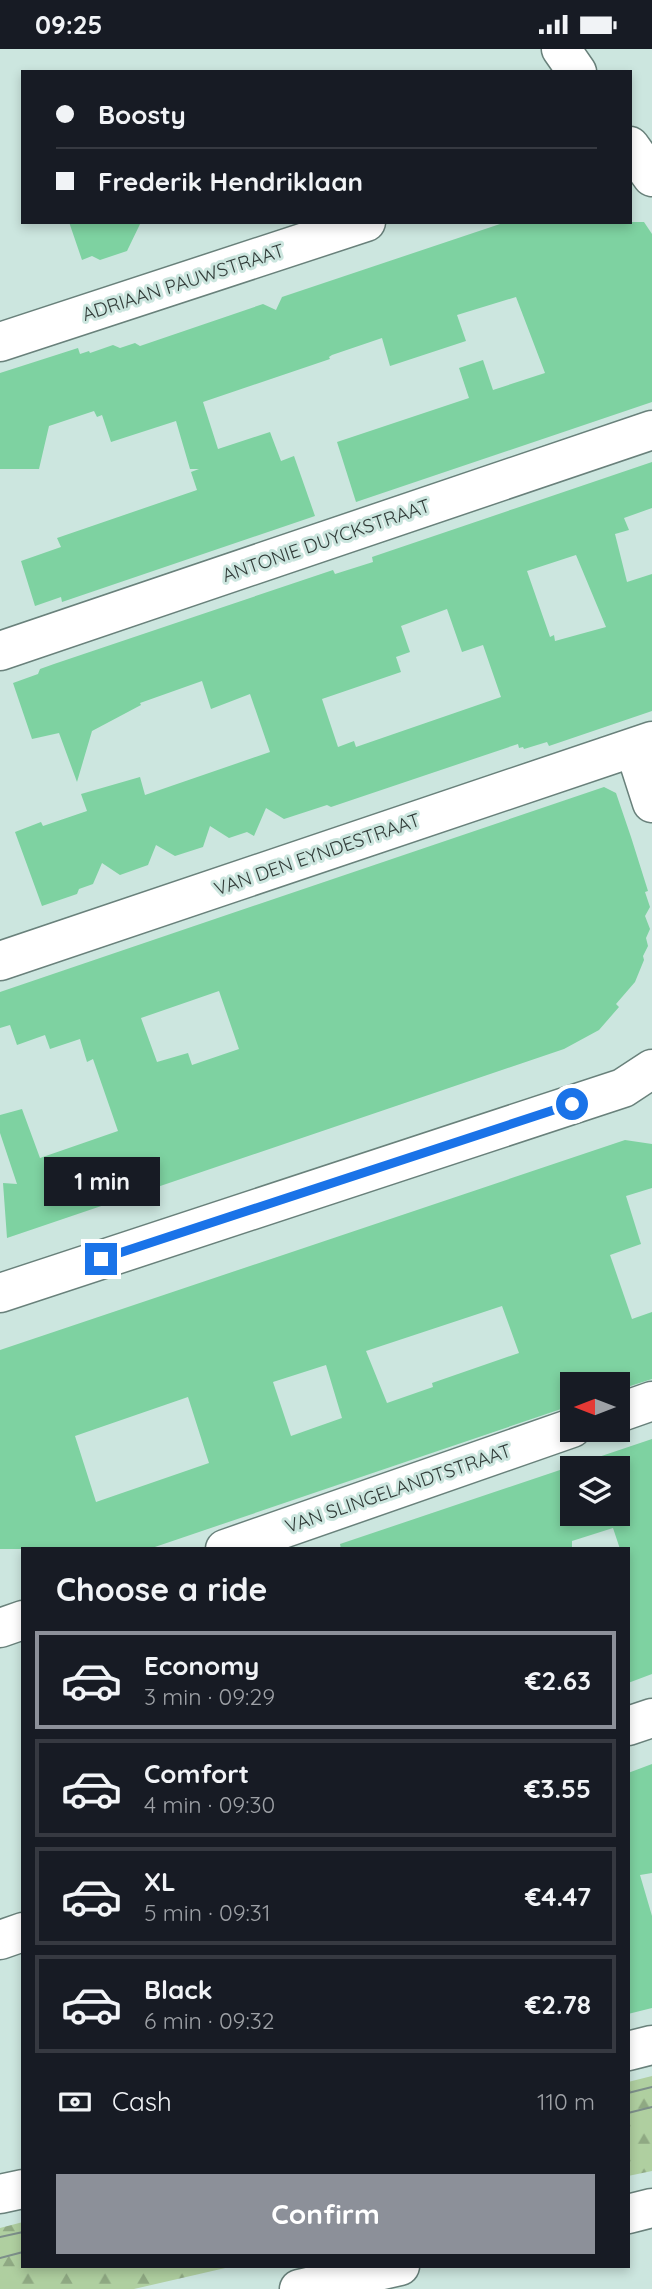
<!DOCTYPE html>
<meta charset="utf-8">
<style>
:root{--surface:#171b24;--page:#20242c;--text:#f1f3f6;--muted:#9ea1a6;--line:#363941;--accent:#8c9099}
body{margin:0;font-family:Quicksand,sans-serif;background:var(--page);color:var(--text);height:100vh;display:flex;flex-direction:column;font-size:26px;white-space:nowrap}
*{box-sizing:border-box;margin:0}
p{font-size:23px;color:var(--muted)}
.icon{flex:none;width:38px;height:38px;fill:none;stroke:currentColor;stroke-width:2;stroke-linecap:round;stroke-linejoin:round}
.map{position:relative;flex:1;overflow:hidden}
.panel{position:absolute;left:21px;top:1498px;width:609px;height:721px;display:flex;flex-direction:column;background:var(--surface);border-radius:0px;box-shadow:0 4px 10px #0003}
.panel>*{flex:none}
.banner{position:absolute;left:21px;top:21px;width:611px;height:154px;border-radius:0px;box-shadow:0 4px 10px #0003;display:grid;align-content:center;height:154px;padding:0 35px;background:var(--surface)}
.needle{width:46px;rotate:270deg}
.tools{position:absolute;left:560px;top:1323px;display:grid;gap:14px}
.tools a{display:grid;place-items:center;width:70px;height:70px;border-radius:0px;background:var(--surface);box-shadow:0 4px 10px #0003;font-size:35px}
.end{position:absolute;width:32px;height:32px;margin:-16px;border:9px solid #1a73e8;background:#fff;box-shadow:0 0 0 4px #fff}
.from{border-radius:50%}
.bubble{position:absolute;height:49px;border-radius:0px;background:var(--surface);box-shadow:0 4px 10px #0003;font-size:23px;font-weight:700;line-height:49px;text-align:center}
.banner b{display:flex;align-items:center;gap:24px;height:66px;font-size:26px}
.banner b+b{border-top:2px solid var(--line)}
.banner i{width:18px;height:18px;background:var(--text)}
ul{padding:0;list-style:none}
li{display:flex;align-items:center;gap:21px;height:98px;margin:0 14px 10px;padding:0 21px;border:4px solid var(--line);border-radius:0px}
li div{flex:1}
li b{display:block;font-size:26px}
li em{font-style:normal;font-weight:700}
li.on{border-color:var(--accent)}
li>.icon{width:63px;height:63px;stroke-width:1.5}
h2{padding:0 35px;font-size:32px;line-height:84px}
.pay{display:flex;align-items:center;gap:18px;height:77px;padding:0 35px;font-size:26px}
.pay p{margin-inline-start:auto}
.primary-button{display:flex;gap:14px;margin-top:auto;padding:14px 35px}
.primary-button a{flex:1;height:80px;border-radius:0px;background:var(--accent);color:#fff;font-size:28px;font-weight:700;line-height:80px;text-align:center}
.status{display:flex;justify-content:space-between;align-items:center;height:49px;padding:0 35px;background:var(--surface);direction:ltr}
.status svg{height:19px;fill:currentColor}
.map>svg:first-child{display:block}
.forest{fill:url(#forest-firs)}
.building{fill:#7ed2a1;fill-rule:evenodd}
.lines{fill:none;stroke-linecap:round;stroke-linejoin:round}
.minor-casing{stroke:#69817b;stroke-width:41}
.minor{stroke:#fff;stroke-width:38}
.tram{stroke:#7d8f8a;stroke-width:2}
.route{stroke:#1a73e8;stroke-width:9}
.labels{text-anchor:middle;dominant-baseline:central;stroke-width:6;stroke-linejoin:round;paint-order:stroke}
.street-label{font-size:19px;fill:#323c39;stroke:#cce6df}
</style>
<div class="status"><b>09:25</b><svg viewBox="0 0 49 12"><path d="M0 12V9h3v3zM5 12V6h3v6zM10 12V3h3v9zM15 12V0h3v12zM26 1h20v11H26zM47 4h2v5h-2z"/></svg></div>
<div class="map">
<svg width="652" height="2240" viewBox="0 0 652 2240">
<defs>
<pattern id="forest-firs" width="22" height="20" patternUnits="userSpaceOnUse" patternTransform="scale(1.75)"><rect width="22" height="20" fill="#afcfa0"/><path d="M5 1l3.5 6h-7zM16 11l3.5 6h-7z" fill="#8fa983"/></pattern>
</defs>
<rect width="100%" height="100%" fill="#cce6df"/>
<path class="forest" d="M652,2027v95l-24,5v-94z
M23,2173v44h211l-100,23h-134v-61z"/>
<path class="building" d="M69,173h72l-14,29 -27,9 -8,-4 -10,4z
M506,173h138l8,12v168l-296,100 -19,-60 132,-44 -10,-30 24,-8 10,30 52,-17 -29,-76 -59,18 9,26 -76,25 -8,-28 -50,17 -3,2 1,2 -127,43 15,47 52,-17 11,29 13,-5 21,60 -253,86 -1,-5 -26,9 -14,-45 40,-14 -4,-9 140,-48 -6,-18 8,-3h-9l-14,-48 -65,21 -9,-27 -5,2 -3,-6 -45,15 -10,43h-39v-96l78,-25 2,6 9,-3 1,2 23,-8 7,3 15,-5 5,3 123,-42 13,6 6,-13z
M652,413v46l-28,10 5,12 -14,4 12,48 25,-8v137l-103,35 -2,-4 -23,7 -1,-2 -4,1 -1,-4 -187,63 -4,-2 -43,14 -18,-11 -12,28 -7,-4 -18,6 -19,-12 -7,21 -28,9 -19,-11 -8,20 -28,10 -18,-12 -9,21 -14,5 -2,5 -35,12 -27,-74 26,-10 2,4 44,-15 -6,-17 59,-17 5,18 125,-43 -20,-58 -39,15 -9,-28 -62,22 1,2 -49,26 -15,51 -18,-49 -27,6 -19,-56 25,-9 2,-5 14,-5 279,-94 2,4 38,-12 -1,-5zM576,506l30,72 -51,14 -1,-6 -4,2 -23,-66zM447,560l15,43 21,-7 18,52 -145,50 -2,-6 -16,6 -16,-48 79,-27 -5,-15 14,-5 -9,-26z
M604,738l12,6 15,44 17,54 -3,1 5,15 -5,9 5,13 -4,9 2,8 -5,10 1,4 -9,22 -19,22 3,3 -20,23 -35,19 -557,189 -4,-55 14,1 -17,-51v-18l22,-6 18,49 78,-27 -25,-72 -6,3 -7,-23 -30,10 -5,-14 -28,10 -7,-20 -10,3v-36zM219,942l20,58 -47,16 -4,-12 -31,9 -16,-44z
M625,1091l27,4v44l-26,8 15,48 -31,11 22,64 20,-7v67l-34,11v-6h-46v21l-2,1 -421,143h-149v-199zM502,1257l17,47 -87,30 1,4 -46,16 -21,-52zM326,1316l16,53 -51,18 -18,-54zM188,1348l21,66 -113,39 -21,-66z
M652,1390v235l-24,9v-134h-8l-7,-21 -41,13v8h-231l-1,-5zM572,1419h46v46h-46z
M652,1715v109l-12,2 12,41v92l-24,6v-241z"/>
<g class="lines">
<defs>
<path id="minor" d="M561,0l16,23
M630,97l22,31
M0,293l366,-120
M0,602l652,-221
M634,698l18,56
M0,912l652,-220
M0,1244l623,-205 29,-19
M618,1364l34,-12
M225,1500l347,-121
M0,1579l23,-8
M628,1677l24,-8
M0,1891l23,-8
M628,2002l24,-6
M0,2145l23,-5
M628,2165l24,-6
M299,2240l101,-23"/>
</defs>
<use href="#minor" class="minor-casing"/>
<use href="#minor" class="minor"/>
<path class="tram" d="M628,2044l24,-6
M628,2064l24,-6
M0,2188l23,-5
M0,2209l23,-6"/>
</g>
<g class="lines">
<path class="route" d="M101,1210l471,-155"/>
</g>
<g class="labels">
<g class="street-label">
<text transform="translate(183 233) rotate(-18)">ADRIAAN PAUWSTRAAT</text>
<text transform="translate(326 491) rotate(-19)">ANTONIE DUYCKSTRAAT</text>
<text transform="translate(317 805) rotate(-19)">VAN DEN EYNDESTRAAT</text>
<text transform="translate(398 1439) rotate(-19)">VAN SLINGELANDTSTRAAT</text>
</g>
</g>
</svg>
<div class="tools">
<a><svg class="needle" viewBox="-14 -14 28 28"><path d="M0-13l5 13h-10z" fill="#e53935"/><path d="M0 13l5-13h-10z" fill="#9ea1a6"/></svg></a>
<a><svg class="icon" aria-label="layers" viewBox="0 0 24 24"><path d="M12 4l9 5-9 5-9-5zM3 14l9 5 9-5"/></svg></a>
</div>
<i class="end from" style="left:572px;top:1055px"></i>
<i class="end" style="left:101px;top:1210px"></i>
<div class="bubble" style="left:44px;top:1108px;width:116px">1 min</div>
<div class="banner">
<b><i class="from"></i>Boosty</b>
<b><i></i>Frederik Hendriklaan</b>
</div>
<section class="panel">
<h2>Choose a ride</h2>
<ul>
<li class="on"><svg class="icon" aria-label="car" viewBox="0 0 24 24"><path d="M5 17H2v-5l4-1 3-4h7l3 4 3 1v5h-3M9 17h6M6 11h13"/><circle cx="7" cy="17" r="2"/><circle cx="17" cy="17" r="2"/></svg><div><b>Economy</b><p>3 min · 09:29</p></div><em>€2.63</em></li>
<li><svg class="icon" aria-label="car" viewBox="0 0 24 24"><path d="M5 17H2v-5l4-1 3-4h7l3 4 3 1v5h-3M9 17h6M6 11h13"/><circle cx="7" cy="17" r="2"/><circle cx="17" cy="17" r="2"/></svg><div><b>Comfort</b><p>4 min · 09:30</p></div><em>€3.55</em></li>
<li><svg class="icon" aria-label="car" viewBox="0 0 24 24"><path d="M5 17H2v-5l4-1 3-4h7l3 4 3 1v5h-3M9 17h6M6 11h13"/><circle cx="7" cy="17" r="2"/><circle cx="17" cy="17" r="2"/></svg><div><b>XL</b><p>5 min · 09:31</p></div><em>€4.47</em></li>
<li><svg class="icon" aria-label="car" viewBox="0 0 24 24"><path d="M5 17H2v-5l4-1 3-4h7l3 4 3 1v5h-3M9 17h6M6 11h13"/><circle cx="7" cy="17" r="2"/><circle cx="17" cy="17" r="2"/></svg><div><b>Black</b><p>6 min · 09:32</p></div><em>€2.78</em></li>
</ul>
<div class="pay"><svg class="icon" aria-label="cash" viewBox="0 0 24 24"><path d="M3 7h18v10H3z"/><circle cx="12" cy="12" r="2"/></svg>Cash<p>110 m</p></div>
<div class="primary-button"><a>Confirm</a></div>
</section>
</div>
